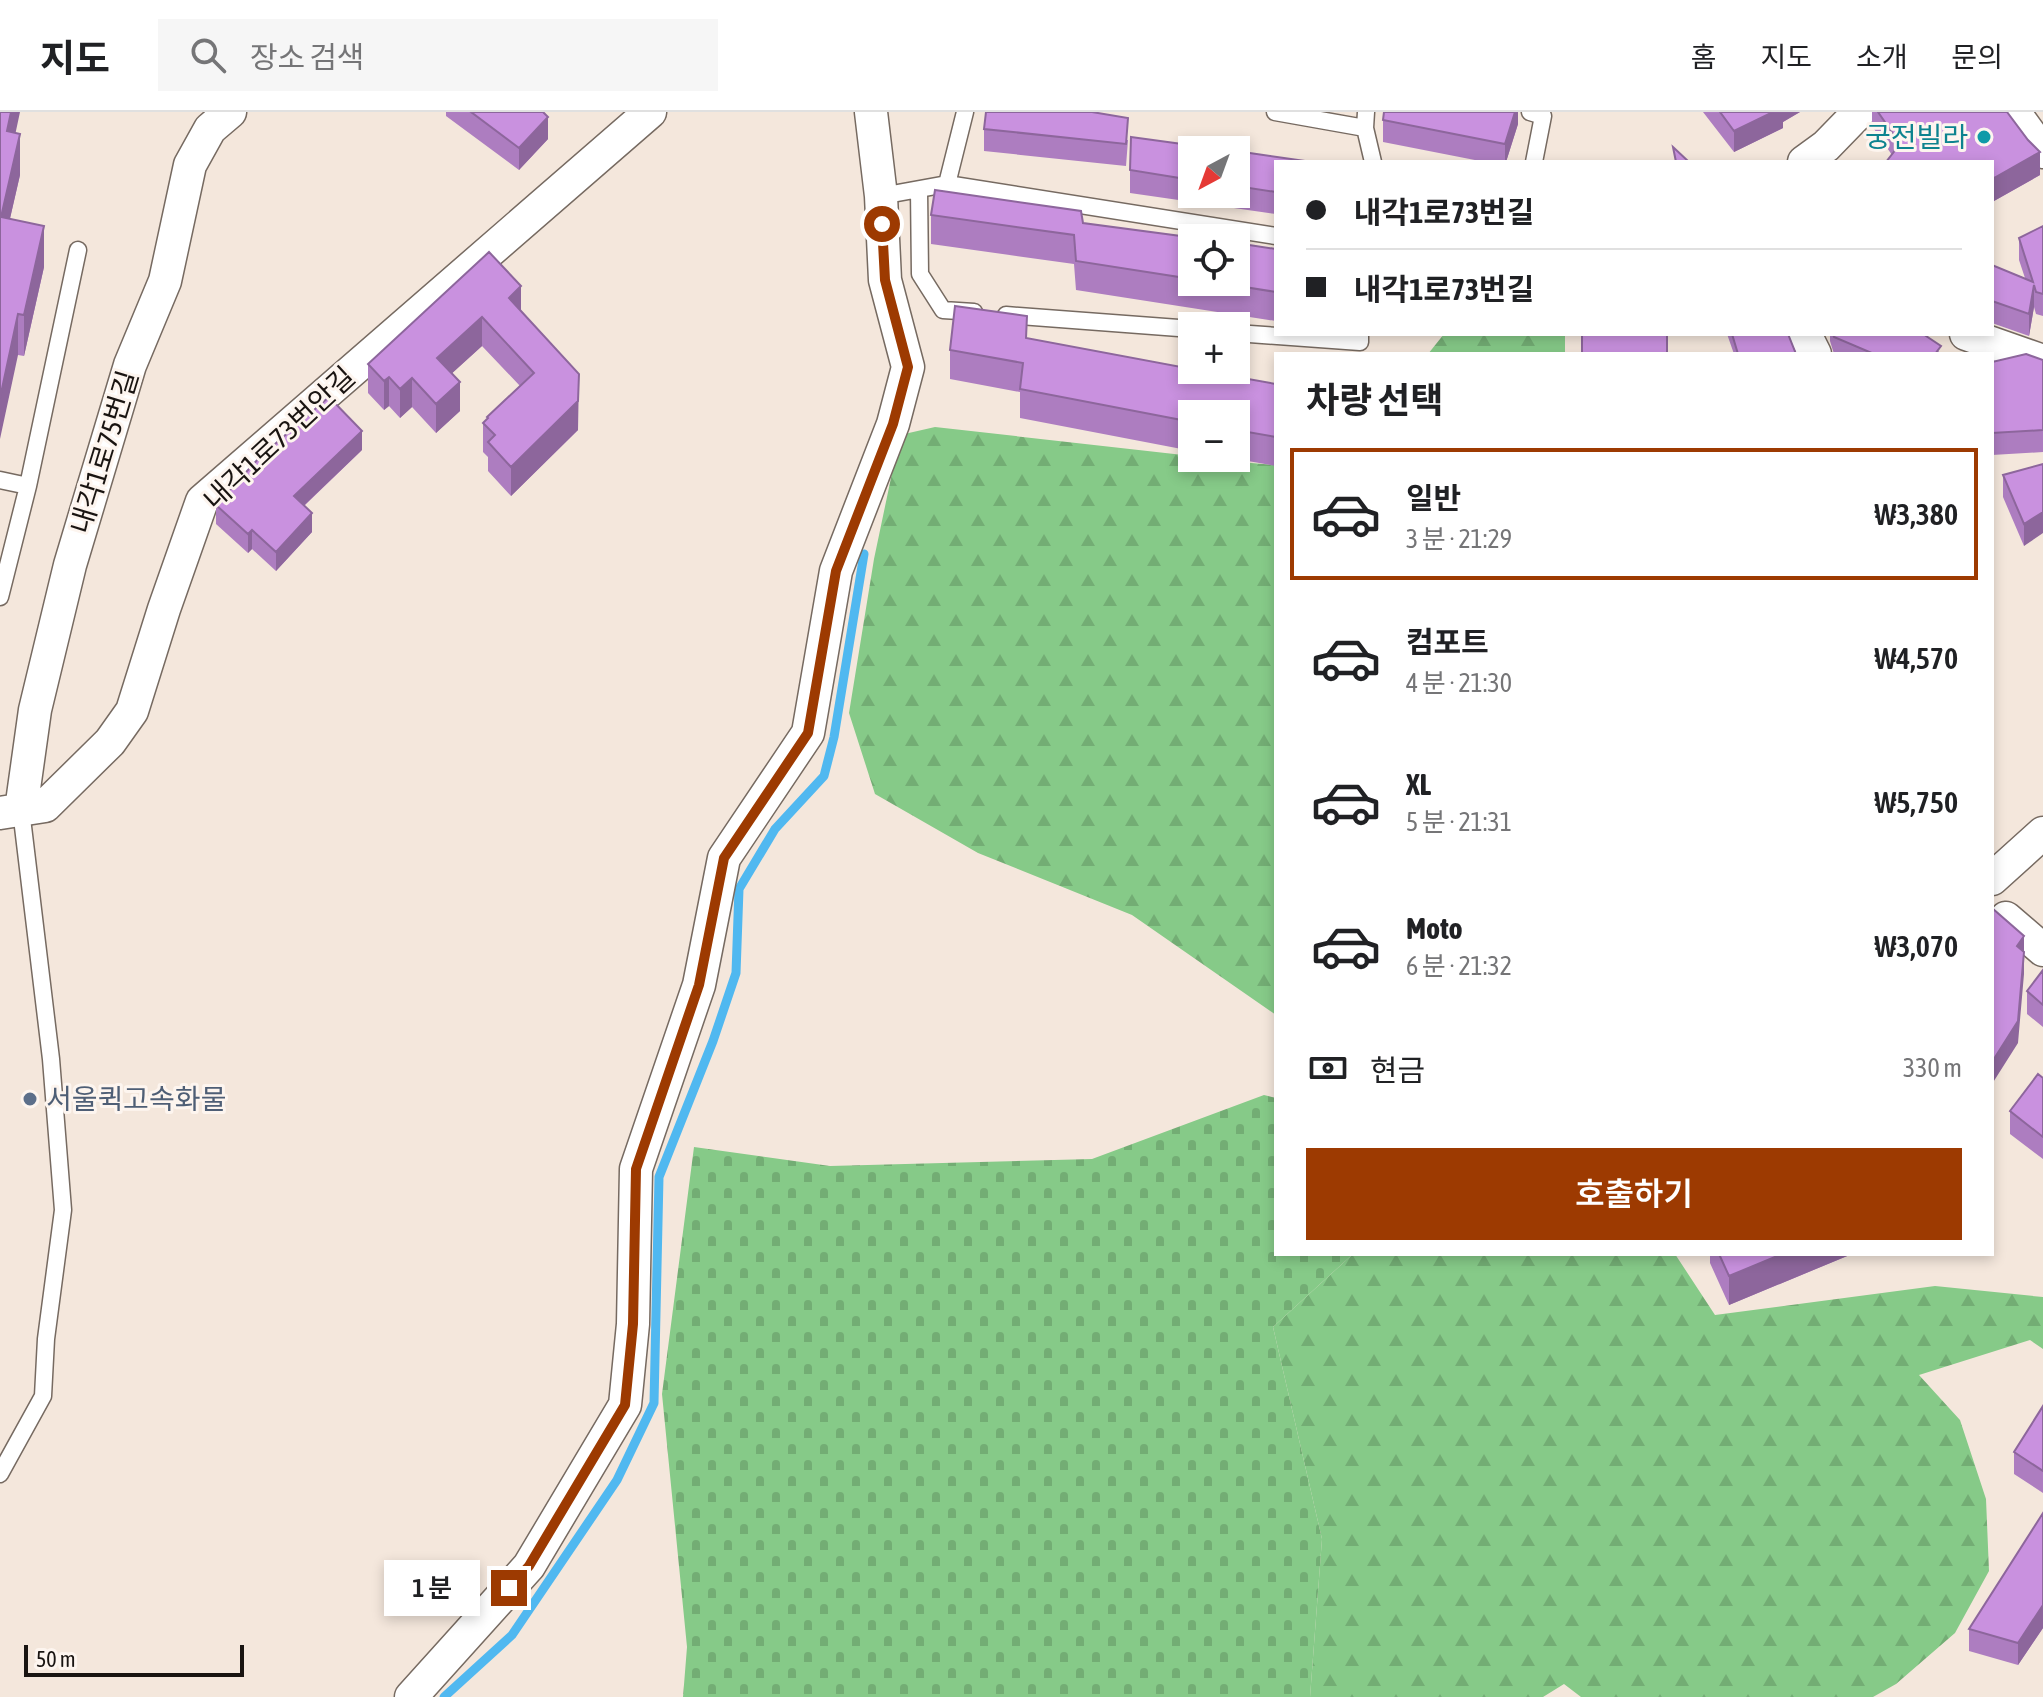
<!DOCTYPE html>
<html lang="ko">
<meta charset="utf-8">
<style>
:root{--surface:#fff;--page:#f6f6f6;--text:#202124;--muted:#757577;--line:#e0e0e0;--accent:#9d3a01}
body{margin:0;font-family:"Asap Condensed","Noto Sans KR",sans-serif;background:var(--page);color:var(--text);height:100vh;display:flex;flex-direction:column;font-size:30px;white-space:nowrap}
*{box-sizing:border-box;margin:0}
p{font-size:26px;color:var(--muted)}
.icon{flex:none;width:44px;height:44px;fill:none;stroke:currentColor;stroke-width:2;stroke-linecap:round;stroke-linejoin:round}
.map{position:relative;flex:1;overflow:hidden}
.sheet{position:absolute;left:1274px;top:240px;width:720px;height:904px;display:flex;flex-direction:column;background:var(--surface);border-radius:0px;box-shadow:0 4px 12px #0003}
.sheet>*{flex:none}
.hud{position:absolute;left:1274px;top:48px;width:720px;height:176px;border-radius:0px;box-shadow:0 4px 12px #0003;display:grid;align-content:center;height:176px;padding:0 32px;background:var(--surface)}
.needle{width:52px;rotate:221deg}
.controls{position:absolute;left:1178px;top:24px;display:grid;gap:16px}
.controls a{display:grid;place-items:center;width:72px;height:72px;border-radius:0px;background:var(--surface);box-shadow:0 4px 12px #0003;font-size:40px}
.scale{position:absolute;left:24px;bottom:20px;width:220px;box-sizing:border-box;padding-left:8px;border:4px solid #191411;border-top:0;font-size:22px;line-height:28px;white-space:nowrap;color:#191411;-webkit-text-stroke:6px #fdf5ef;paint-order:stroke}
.end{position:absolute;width:36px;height:36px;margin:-18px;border:10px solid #9d3a01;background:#fff;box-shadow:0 0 0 4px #fff}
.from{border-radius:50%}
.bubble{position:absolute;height:56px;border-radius:0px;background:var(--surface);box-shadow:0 4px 12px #0003;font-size:26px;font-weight:600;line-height:56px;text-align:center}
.hud b{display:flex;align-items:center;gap:28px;height:76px;font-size:30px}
.hud b+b{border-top:2px solid var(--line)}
.hud i{width:20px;height:20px;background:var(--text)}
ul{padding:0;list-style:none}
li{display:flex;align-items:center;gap:24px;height:132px;margin:0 16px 12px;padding:0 16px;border:4px solid transparent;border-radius:0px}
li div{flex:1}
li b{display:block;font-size:30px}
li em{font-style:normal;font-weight:600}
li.current{border-color:var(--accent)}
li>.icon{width:72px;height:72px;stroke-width:1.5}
h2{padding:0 32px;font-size:36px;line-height:96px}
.pay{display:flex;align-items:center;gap:20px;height:88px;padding:0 32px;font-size:30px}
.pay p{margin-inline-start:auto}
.primary-button{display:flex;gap:16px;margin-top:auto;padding:16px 32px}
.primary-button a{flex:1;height:92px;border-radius:0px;background:var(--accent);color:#fff;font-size:32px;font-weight:600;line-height:92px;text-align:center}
header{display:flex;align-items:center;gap:48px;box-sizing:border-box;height:112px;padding:0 40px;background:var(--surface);border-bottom:2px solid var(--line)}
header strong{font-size:38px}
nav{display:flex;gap:44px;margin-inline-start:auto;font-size:28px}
.search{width:560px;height:72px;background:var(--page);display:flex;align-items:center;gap:20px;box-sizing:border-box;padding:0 28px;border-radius:0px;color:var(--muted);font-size:30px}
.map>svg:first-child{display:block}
.forest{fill:url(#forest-firs)}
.cemetery{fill:url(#cemetery-stones)}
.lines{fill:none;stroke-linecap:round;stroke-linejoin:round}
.stream{stroke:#50b8f0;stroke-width:9}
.lane-casing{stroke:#766a61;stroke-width:19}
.street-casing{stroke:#766a61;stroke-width:35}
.lane{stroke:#fff;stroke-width:16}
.street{stroke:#fff;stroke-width:32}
.wall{fill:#ad7dc0}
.shaded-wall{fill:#8d669c}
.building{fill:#c991df;stroke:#8d669c;stroke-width:2}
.route{stroke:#9d3a01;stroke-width:10}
.culture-dot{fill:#0f9aa8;stroke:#fdf5ef;stroke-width:3}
.service-dot{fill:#5c6f8a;stroke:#fdf5ef;stroke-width:3}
.labels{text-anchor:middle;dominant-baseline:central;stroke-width:6;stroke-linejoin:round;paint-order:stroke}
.culture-label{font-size:28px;fill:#0d838f;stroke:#fdf5ef;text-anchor:end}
.street-label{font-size:28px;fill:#191411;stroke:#fdf5ef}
.service-label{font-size:28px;fill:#4e5e75;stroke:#fdf5ef;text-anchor:start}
</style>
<header>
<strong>지도</strong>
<div class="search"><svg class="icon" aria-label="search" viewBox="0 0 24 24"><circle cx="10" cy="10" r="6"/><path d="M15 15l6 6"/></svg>장소 검색</div>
<nav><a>홈</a><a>지도</a><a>소개</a><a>문의</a></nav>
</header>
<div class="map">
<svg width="2043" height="1585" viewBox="0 0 2043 1585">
<defs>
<pattern id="forest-firs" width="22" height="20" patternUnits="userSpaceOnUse" patternTransform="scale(2)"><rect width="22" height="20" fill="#86ca88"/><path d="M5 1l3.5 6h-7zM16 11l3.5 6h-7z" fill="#73ad74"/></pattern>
<pattern id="cemetery-stones" width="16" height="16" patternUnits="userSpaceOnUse" patternTransform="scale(2)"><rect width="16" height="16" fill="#86ca88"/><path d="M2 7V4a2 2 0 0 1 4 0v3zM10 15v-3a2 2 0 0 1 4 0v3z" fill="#73ad74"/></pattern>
</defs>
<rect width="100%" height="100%" fill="#f4e7dc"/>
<path class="forest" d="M1444,222h121v20h-137z
M935,315l257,29v2l84,7v550l-144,-100 -154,-62 -103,-59 -26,-81 25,-154 26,-124z
M1353,1142h322l40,61 220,-29 108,11v52l-13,-9 -111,35 41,45 26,79 3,72 -34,62 -59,51 -23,13h-292l-17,-13 -21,13h-233l12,-158 -49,-212z"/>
<path class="cemetery" d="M1264,983l12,3v156h77l-80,73 49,212 -12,158h-627l4,-50 -25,-253 32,-247 136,19 262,-7z"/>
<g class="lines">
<path class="stream" d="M444,1585l68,-62 105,-155 37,-77 5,-226 54,-136 23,-68 3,-84 36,-60 49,-53 10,-39 30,-183"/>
<defs>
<path id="lane" d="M1275,0l90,16 1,-16
M1530,0l13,4 -9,46
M1365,16l8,34
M947,72l18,-72
M919,78l1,84 23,36 31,2
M881,84l66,-12 329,52
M1006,203l186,14
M1236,221l124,9v-8
M0,368l28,6
M0,485l28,-111 50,-236
M0,1362l43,-78 3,-57 17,-129 -12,-151 -30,-249"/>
<path id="street" d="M2014,0l29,40
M1804,50l22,-16 33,-34
M1805,222l10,20
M1966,222l77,27
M21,698l14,-100 35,-145 60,-200 35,-84 25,-116 20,-36 20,-17
M0,701l45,-7 65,-64 22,-31 32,-102 38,-108 448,-389
M1992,767l51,-46
M2006,806l37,32
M411,1585l118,-131 96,-161 8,-81 3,-155 63,-184 25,-127 84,-125 28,-162 57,-147 15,-57 -23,-87 -4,-84 -10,-84"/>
</defs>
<use href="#lane" class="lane-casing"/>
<use href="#street" class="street-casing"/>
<use href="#lane" class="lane"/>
<use href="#street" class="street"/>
</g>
<path class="wall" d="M0,0l16,21 4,42 -10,43 34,49 -20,89 -6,-1z
M446,0h97l5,27 -29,31 -73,-54z
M1518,0v12l-12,38h-21l-102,-20v-22z
M1703,0h97l-17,10v6l-49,24z
M1872,0h135l33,63 -46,26 -2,-2v-37l-100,-7 -20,-29z
M984,17l144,11 -2,26 -142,-15z
M1192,38v44h44v-43l40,11v52l-146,-21v-23z
M931,103l261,23v44h44l40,-33v72l-200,-31 -2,-26 -143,-20z
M2043,114v90l-7,-2 -2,-7 -5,29 -37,-13v-58l33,13 -6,-18v-22z
M489,140l32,59 57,119 -67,66 -23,-25v-14l-5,-5v-29l4,-3v-3l33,-31 -38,-40 -30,27 8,38 -24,22 -24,-26 -12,11 -11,-12 -5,4 -16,-17v-29z
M1727,222h61l8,20h-62z
M1830,222h93l18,20h-107l-4,-13z
M1027,227l249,45v82l-45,-8h5v-44h-44v37l-172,-33v-26l-70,-13v-29z
M2043,248v92l-51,3v-93z
M362,338l-58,56 8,26 -36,39 -24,-22 -4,4 -32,-29v-19z
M2043,352l-19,82 -21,-49v-22z
M2043,858v57l-16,-13v-23z
M2043,966v81l-33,-25v-23z
M1710,1142h142l-123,51 -19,-42z
M2043,1294v87l-29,-19v-22z
M2043,1401v115l-25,37 -49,-14v-22z"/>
<path class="shaded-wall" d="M11,0h9l-13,61v-42z
M1515,0h3v12l-12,38h-1v-18z
M1773,0h27l-17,10v6l-49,24v-21z
M548,5v22l-29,31v-22z
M20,22v41l-19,83v-41z
M2040,40v23l-46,26v-23z
M44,114v41l-20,89v-41z
M2034,173v22l-5,29v-22z
M521,174v29l-12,-17z
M18,202v41l-18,84v-41z
M482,205v29l-45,41v-29z
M579,262l-1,56 -67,66v-29z
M389,265v29l-5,4v-29z
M412,266v29l-12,11v-29z
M460,270v29l-24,22v-29z
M362,319v19l-68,65v-19z
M2043,400v21l-19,13v-22z
M312,401v19l-36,39v-19z
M252,418v19l-4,4v-19z
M2024,824v38l-6,69 -26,41v-22l25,-116z
M1782,1142h70l-123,51v-29z
M2043,1493v23l-25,37v-22z"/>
<path class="building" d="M0,0h11l-4,19 13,3 -19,83 43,9 -20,89 -6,-1 -18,84z
M471,0h72l5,5 -29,31z
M986,0h106l36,6 -2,26 -142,-15z
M1384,0h131l-10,32 -122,-24z
M1720,0h53l-39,19z
M1878,0h129l21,28 12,12 -46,26 -2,-3v-13h-106l14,-18z
M1131,25l95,13h-34v30l-62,-10z
M1673,35l16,15h-13z
M1236,39l76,11h-36v30l-40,-6z
M935,78l146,21 2,12 113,15h-4v41l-116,-18 -2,-26 -143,-20z
M2043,114v68l-7,-2 -2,-7 -5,29 -37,-13v-36l41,17 -14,-44z
M1236,131l40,6v43l-63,-10h23z
M489,140l32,34 -12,12 70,76 -1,27 -67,66 -23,-25 7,-7 -12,-12 5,-5 -1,-1 47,-44 -52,-56 -45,41 23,24 -24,22 -24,-26 -12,11 -11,-12 -5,4 -16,-17z
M955,194l72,10 -1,22 166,31v1h6l78,14v53l-40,-7v-16h-44v8l-172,-33 3,-26 -73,-13z
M1582,222h85v20h-85z
M1732,222h56l8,20h-58z
M1833,222h90l18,12 -6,8h-61l-40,-17z
M2026,242l17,6v70l-51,3v-71z
M329,285l33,34 -68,65 18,17 -36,39 -24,-22 -4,4 -32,-29 43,-47z
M2043,352v48l-19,12 -21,-49z
M1992,796l32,28 -7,10 7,6 -6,69 -26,41z
M2043,858v35l-16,-14z
M2038,962l5,4v59l-33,-26z
M1719,1142h63l-53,22z
M2043,1294v65l-29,-19z
M2043,1401v92l-25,38 -49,-14z"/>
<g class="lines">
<path class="route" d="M509,1476l20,-22 96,-161 8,-81 3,-155 63,-184 25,-127 84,-125 28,-162 57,-147 15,-57 -23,-87 -3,-56"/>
</g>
<circle class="culture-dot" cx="1984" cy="25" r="8"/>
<circle class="service-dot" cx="30" cy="987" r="8"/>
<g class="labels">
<g class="culture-label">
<text x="1968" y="25">궁전빌라</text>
</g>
<g class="street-label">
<text transform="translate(279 326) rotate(-43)">내각1로73번안길</text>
<text transform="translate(104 340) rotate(-73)">내각1로75번길</text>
</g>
<g class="service-label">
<text x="46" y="987">서울퀵고속화물</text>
</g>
</g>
</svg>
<div class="controls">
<a><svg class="needle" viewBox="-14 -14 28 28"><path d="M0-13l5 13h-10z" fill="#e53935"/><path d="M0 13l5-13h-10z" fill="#757577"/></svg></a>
<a><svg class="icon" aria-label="locate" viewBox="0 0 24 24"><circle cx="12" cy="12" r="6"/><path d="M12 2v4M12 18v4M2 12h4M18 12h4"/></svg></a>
<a>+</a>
<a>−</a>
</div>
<div class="scale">50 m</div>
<i class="end from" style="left:882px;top:112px"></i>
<i class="end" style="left:509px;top:1476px"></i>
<div class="bubble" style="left:384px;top:1448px;width:96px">1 분</div>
<div class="hud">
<b><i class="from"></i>내각1로73번길</b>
<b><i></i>내각1로73번길</b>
</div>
<section class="sheet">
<h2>차량 선택</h2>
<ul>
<li class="current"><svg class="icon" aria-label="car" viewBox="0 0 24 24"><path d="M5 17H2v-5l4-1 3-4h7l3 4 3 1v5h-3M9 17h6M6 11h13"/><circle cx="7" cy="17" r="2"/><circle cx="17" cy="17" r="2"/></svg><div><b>일반</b><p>3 분 · 21:29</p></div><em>₩3,380</em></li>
<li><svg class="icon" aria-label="car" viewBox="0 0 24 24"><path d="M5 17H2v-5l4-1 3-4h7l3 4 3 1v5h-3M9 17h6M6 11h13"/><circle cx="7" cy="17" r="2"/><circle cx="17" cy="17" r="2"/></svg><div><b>컴포트</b><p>4 분 · 21:30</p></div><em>₩4,570</em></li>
<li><svg class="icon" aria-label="car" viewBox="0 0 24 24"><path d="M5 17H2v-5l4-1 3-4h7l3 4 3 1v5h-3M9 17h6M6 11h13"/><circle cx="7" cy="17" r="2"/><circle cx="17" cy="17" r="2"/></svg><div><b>XL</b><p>5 분 · 21:31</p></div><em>₩5,750</em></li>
<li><svg class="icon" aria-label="car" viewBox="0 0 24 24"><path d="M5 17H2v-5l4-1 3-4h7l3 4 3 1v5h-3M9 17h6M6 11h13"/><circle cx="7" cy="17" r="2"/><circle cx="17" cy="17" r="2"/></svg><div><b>Moto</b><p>6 분 · 21:32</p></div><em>₩3,070</em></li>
</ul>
<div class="pay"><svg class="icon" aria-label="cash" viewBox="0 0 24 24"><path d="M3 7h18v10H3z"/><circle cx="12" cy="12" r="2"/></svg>현금<p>330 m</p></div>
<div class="primary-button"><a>호출하기</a></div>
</section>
</div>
